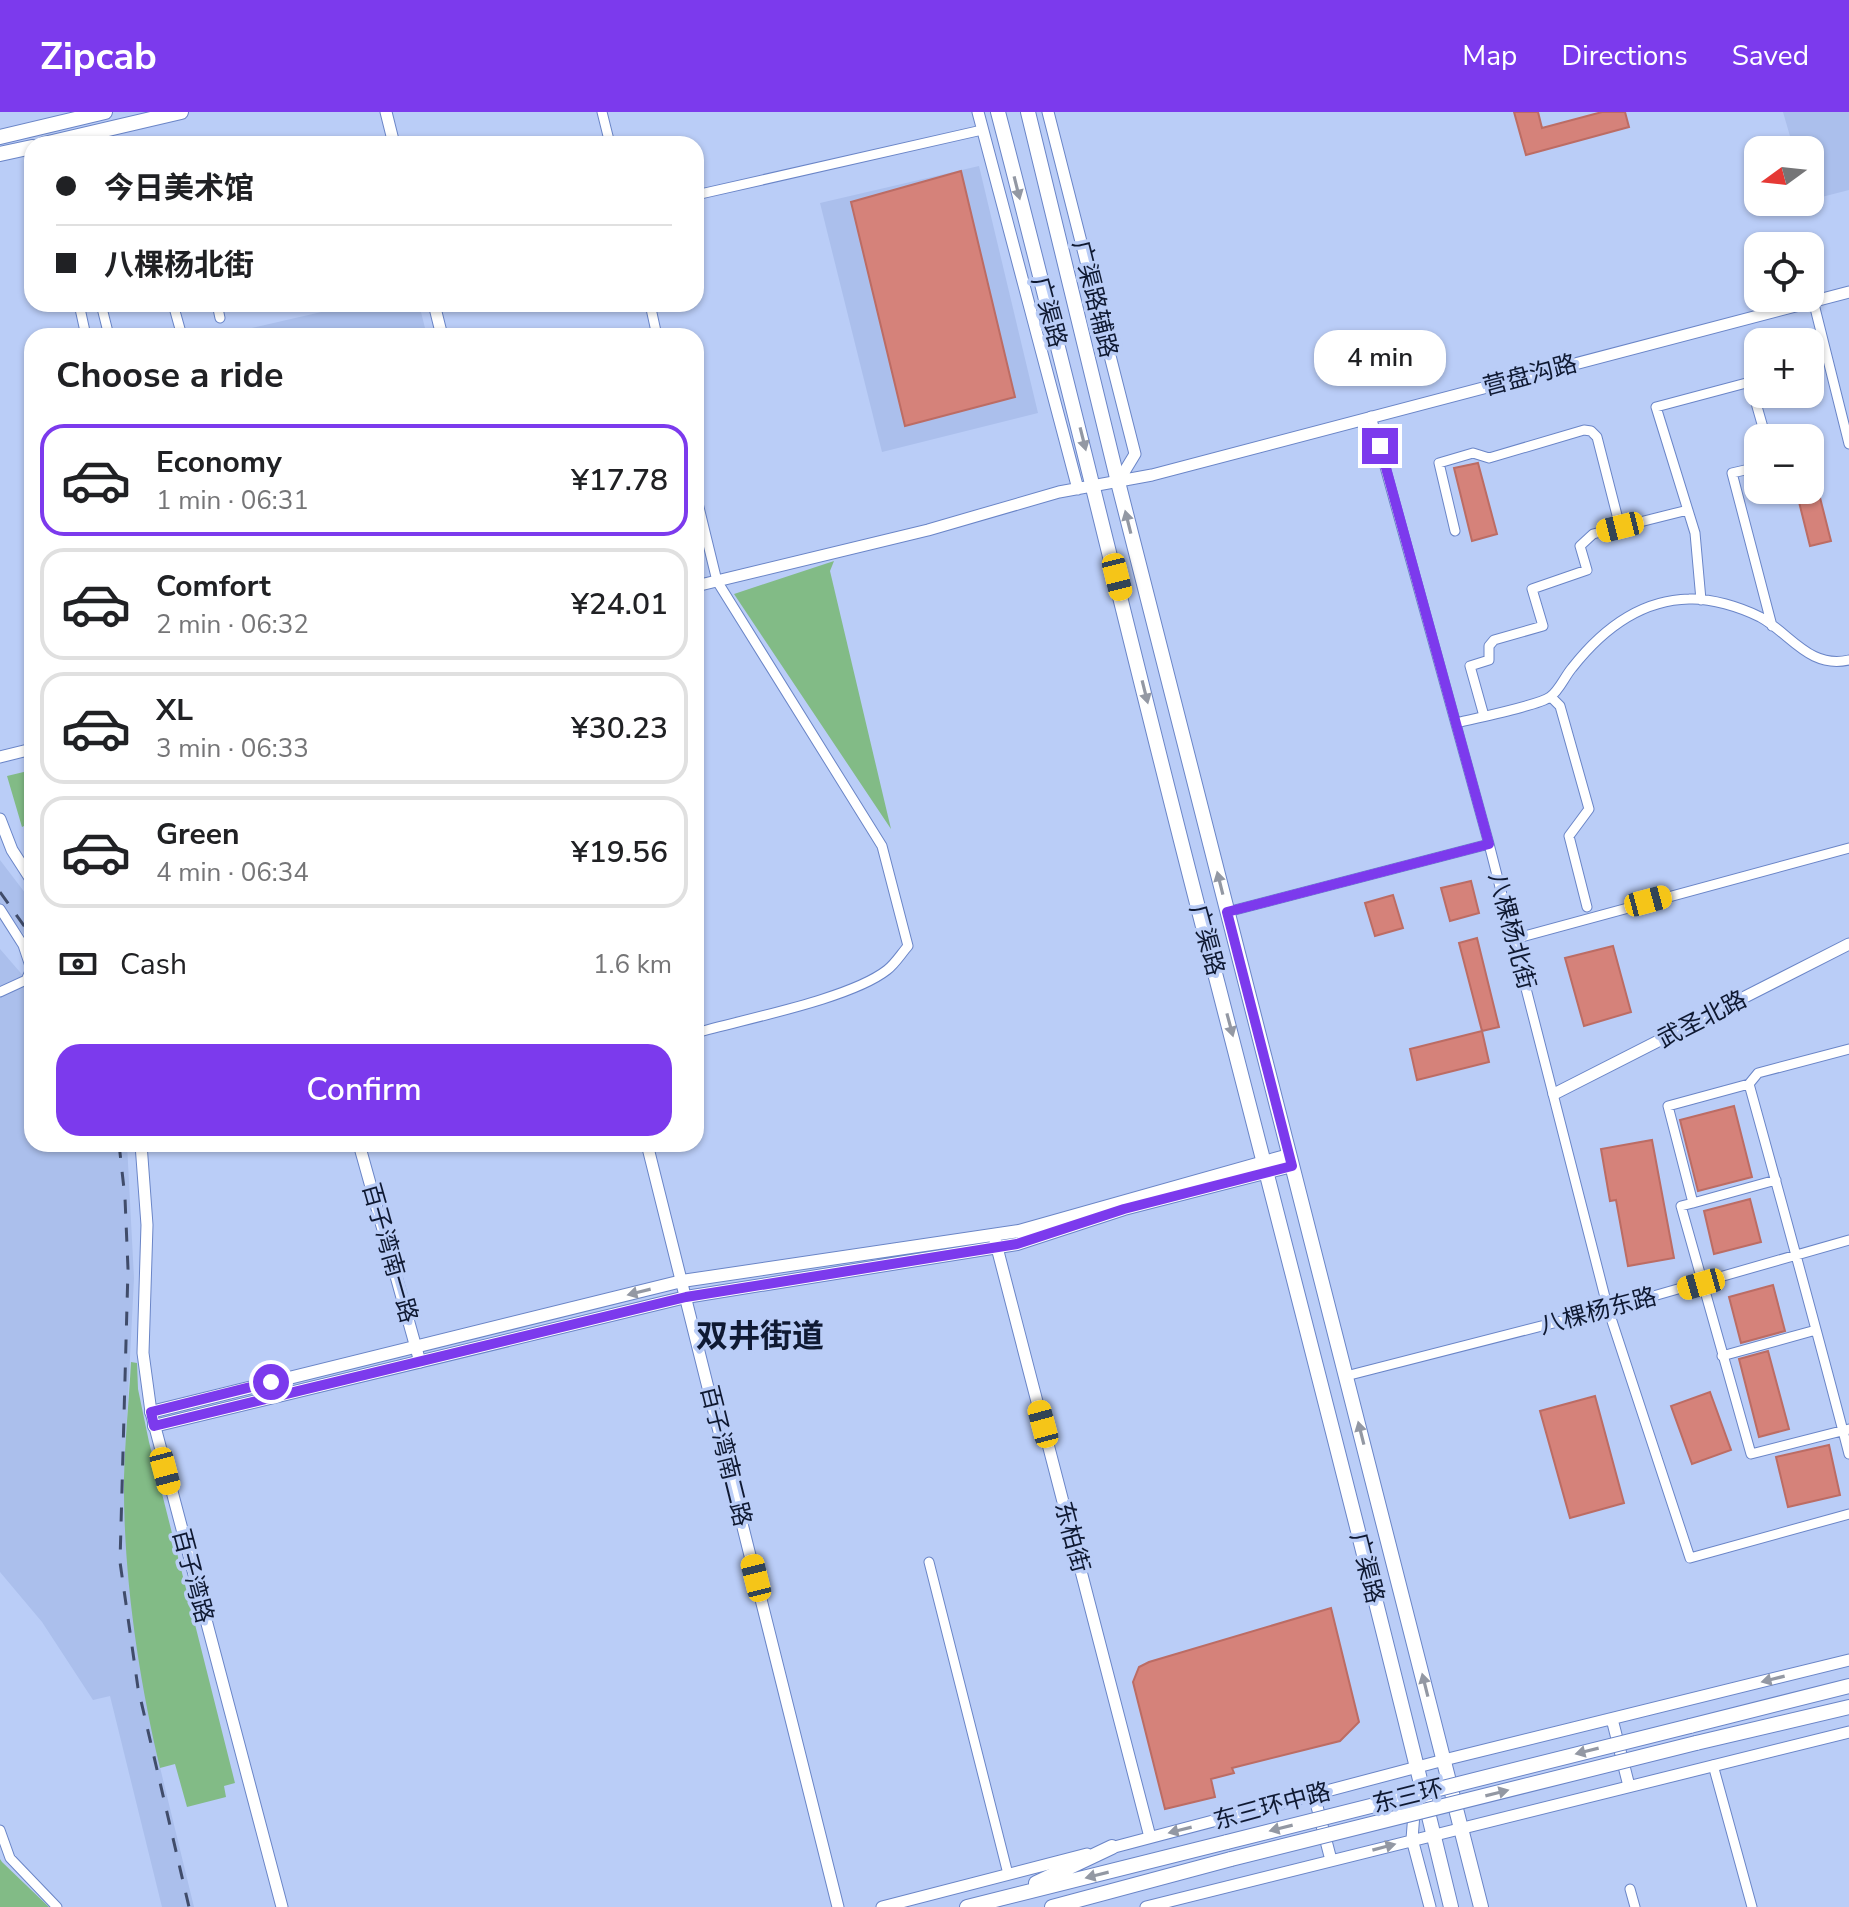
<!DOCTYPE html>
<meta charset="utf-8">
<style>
:root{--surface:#fff;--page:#f2f2f2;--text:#202124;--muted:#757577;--line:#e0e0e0;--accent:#7c3aed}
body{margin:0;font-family:"Nunito Sans","Noto Sans SC",sans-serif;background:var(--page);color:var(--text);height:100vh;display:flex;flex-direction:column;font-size:30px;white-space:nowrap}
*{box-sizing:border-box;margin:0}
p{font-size:26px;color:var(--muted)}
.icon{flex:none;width:44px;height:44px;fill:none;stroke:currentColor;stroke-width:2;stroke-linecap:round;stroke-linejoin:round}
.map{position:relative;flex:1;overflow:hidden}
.details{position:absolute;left:24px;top:216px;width:680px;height:824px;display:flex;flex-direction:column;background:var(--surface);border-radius:24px;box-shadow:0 2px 6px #0004}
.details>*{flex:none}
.guide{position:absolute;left:24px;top:24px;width:680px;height:176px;border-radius:24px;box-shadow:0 2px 6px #0004;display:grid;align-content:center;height:176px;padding:0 32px;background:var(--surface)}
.needle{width:52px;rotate:255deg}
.buttons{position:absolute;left:1744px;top:24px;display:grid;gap:16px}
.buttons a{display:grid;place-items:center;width:80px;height:80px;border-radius:16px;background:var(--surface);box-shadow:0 2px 6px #0004;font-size:40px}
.end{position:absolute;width:36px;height:36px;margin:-18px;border:10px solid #7c3aed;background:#fff;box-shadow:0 0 0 4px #fff}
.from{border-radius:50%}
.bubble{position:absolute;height:56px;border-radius:24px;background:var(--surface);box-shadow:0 2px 6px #0004;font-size:26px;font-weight:600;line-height:56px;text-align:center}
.car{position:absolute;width:24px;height:48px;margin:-24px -12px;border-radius:10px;box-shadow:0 0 6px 2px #0007;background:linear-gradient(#f5c518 24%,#345 0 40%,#f5c518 0 76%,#345 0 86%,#f5c518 0)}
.guide b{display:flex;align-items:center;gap:28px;height:76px;font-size:30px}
.guide b+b{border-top:2px solid var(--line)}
.guide i{width:20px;height:20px;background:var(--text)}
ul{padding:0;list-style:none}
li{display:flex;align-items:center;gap:24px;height:112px;margin:0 16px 12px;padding:0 16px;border:4px solid var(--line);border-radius:24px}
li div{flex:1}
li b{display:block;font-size:30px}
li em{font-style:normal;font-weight:600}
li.current{border-color:var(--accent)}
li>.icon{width:72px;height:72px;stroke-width:1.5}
h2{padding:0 32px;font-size:36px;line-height:96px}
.pay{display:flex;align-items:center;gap:20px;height:88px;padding:0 32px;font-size:30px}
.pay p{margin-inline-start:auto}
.action{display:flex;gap:16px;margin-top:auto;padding:16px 32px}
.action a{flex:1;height:92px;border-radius:24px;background:var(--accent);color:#fff;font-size:32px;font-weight:600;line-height:92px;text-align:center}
header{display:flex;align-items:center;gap:48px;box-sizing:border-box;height:112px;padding:0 40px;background:var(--accent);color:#fff}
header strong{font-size:38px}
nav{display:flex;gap:44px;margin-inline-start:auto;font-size:28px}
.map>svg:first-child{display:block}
.built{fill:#abbfec}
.green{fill:#82bb86}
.building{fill:#d5827a;stroke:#bc6c64;stroke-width:2}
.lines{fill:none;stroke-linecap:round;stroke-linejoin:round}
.minor-casing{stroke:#6a85c7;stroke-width:11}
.tertiary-casing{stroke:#6a85c7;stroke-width:13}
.secondary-casing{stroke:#6a85c7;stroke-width:14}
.primary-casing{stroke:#6a85c7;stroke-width:16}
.trunk-casing{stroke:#6a85c7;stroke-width:16}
.minor{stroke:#fff;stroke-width:9}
.tertiary{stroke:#fff;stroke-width:11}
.secondary{stroke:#fff;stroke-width:12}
.primary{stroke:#fff;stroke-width:14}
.trunk{stroke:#fff;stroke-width:14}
.rail{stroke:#404c6a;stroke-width:3;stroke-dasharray:14 14;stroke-linecap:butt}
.trunk-bridge-casing{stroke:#6a85c7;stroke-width:16;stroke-linecap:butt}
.trunk-bridge{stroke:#fff;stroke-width:14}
.oneway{fill:#9398a3}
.route{stroke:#7c3aed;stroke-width:10}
.labels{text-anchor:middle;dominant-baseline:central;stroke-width:7;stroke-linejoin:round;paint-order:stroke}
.street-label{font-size:24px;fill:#0f1932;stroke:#bacdf7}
.district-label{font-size:32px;font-weight:bold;fill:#0f1932;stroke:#bacdf7}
</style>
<header>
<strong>Zipcab</strong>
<nav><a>Map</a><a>Directions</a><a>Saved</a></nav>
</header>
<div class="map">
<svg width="1849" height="1795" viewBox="0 0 1849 1795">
<rect width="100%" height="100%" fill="#bacdf7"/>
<path class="built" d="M1783,0h66v78l-39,10v-50h-16z
M979,54l59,247 -156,39 -62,-249z
M356,192h63l8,32h-210z
M0,748l32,42v43l-32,-41z
M0,837l32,37v158h95l7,134 -10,199 3,81 30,197 37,152h-32l-52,-211 -17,4 -51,-78 -42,-50z"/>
<path class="green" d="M834,449l-4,10 61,258 -157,-235z
M32,658v52l-10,5 -15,-51z
M131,1250l6,1 1,26 11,53 86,341 -11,3 2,11 -39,10 -12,-43 -15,4c-22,-93 -37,-195 -36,-290 1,-39 5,-77 7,-116z
M0,1747l2,3 47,45h-49z"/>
<path class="building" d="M1514,0h24l4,16 60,-16h23l4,15 -103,28z
M961,59l54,226 -110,29 -54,-224z
M1478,351l19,71 -25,7 -18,-73z
M1810,358h3l18,71 -21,5 -14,-56h14z
M1471,769l8,32 -29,8 -9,-33z
M1393,783l10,33 -28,8 -10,-33z
M1477,826l22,89 -17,4 -23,-88z
M1613,834l18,66 -47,14 -19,-68z
M1482,919l7,31 -72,18 -7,-31z
M1734,994l18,71 -54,14 -18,-71z
M1652,1028l22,118 -46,8 -12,-66 -6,1 -9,-52z
M1750,1087l11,43 -47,12 -10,-43z
M1773,1173l12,46 -44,12 -12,-46z
M1768,1239l21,78 -30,8 -20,-78z
M1710,1280l21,58 -39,14 -21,-58z
M1595,1284l29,107 -54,15 -30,-107z
M1829,1333l11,50 -52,12 -12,-50z
M1331,1496l28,114 -19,19 -108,27 2,5 -23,6 4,18 -50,12 -32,-127 6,-15 10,-5z"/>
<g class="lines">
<defs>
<path id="minor" d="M602,0l8,32
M696,83l286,-65
M1813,188l36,144
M79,192l7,32
M101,192l8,32
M173,192l9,32
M217,192l3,14
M650,192l7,32
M1371,304l118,428 119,465 82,249 159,-44
M1758,355l-26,6 40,153
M696,383l21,86 165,265 26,100c-7,8 -13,18 -21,24 -37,29 -143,49 -191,63
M1455,419l-16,-68 34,-10 16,5 95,-28 7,1 6,6 23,90 68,-17
M1701,488l-6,-67 -39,-126 94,-25 16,56
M1551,585l9,9 29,103 -20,27 18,71
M1484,604l-14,-50 19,-6v-14l5,-6 49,-14 -11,-37 55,-19 -7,-24 13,-12 27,-7
M1456,611c19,-5 81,-17 94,-26 9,-6 15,-21 22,-29 29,-37 68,-68 117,-69 22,-1 51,8 71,18 31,17 49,52 89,43
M0,797l23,36 8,24 -5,11 -26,12
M1227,800l262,-68
M1514,827l335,-91
M1749,972l9,-11 91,-24
M1776,1068l-83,23 -25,-97 81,-22c34,123 68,247 100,370
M1693,1091l-12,3 70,248 98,-25
M1722,1244l94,-26
M1346,1264l262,-67 241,-69
M929,1450l79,312
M1713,1653l39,142
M0,1718l10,28 47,49
M1630,1777l5,18"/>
<path id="tertiary" d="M386,0l8,32
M978,0l100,377
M1048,0l87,342 -17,28
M434,192l8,32
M696,474l232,-56 131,-38 93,-17 697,-183
M0,645l32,-8
M0,707l12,31 20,31
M1554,982l295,-150
M141,1032l6,81 -4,128 8,59 131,495
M359,1032l61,218
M647,1032l191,763
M994,1124l156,601
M1612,1607l17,67
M1416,1676l-4,51 18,68
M1314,1683l17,65
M1107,1737l337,-89 405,-100
M882,1795l205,-53
M1146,1795l703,-175"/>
<path id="secondary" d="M151,1300l531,-131 337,-50 270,-76
M154,1314l532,-129 331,-53 107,-35 168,-43"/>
<path id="primary" d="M998,0c70,267 133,536 202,803 85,330 171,660 251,992
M1028,0l90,370 363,1425
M0,25l105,-25
M44,32l137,-32
M0,42l32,-7"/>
<path id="trunk" d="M1690,1614l159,-40
M1696,1631l153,-36
M1036,1771l76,-36
M967,1795l260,-65
M1052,1795l179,-48"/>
</defs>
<use href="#minor" class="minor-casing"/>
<use href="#tertiary" class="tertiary-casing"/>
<use href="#secondary" class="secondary-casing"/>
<use href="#primary" class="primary-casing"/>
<use href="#trunk" class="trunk-casing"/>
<use href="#minor" class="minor"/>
<use href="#tertiary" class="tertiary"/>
<use href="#secondary" class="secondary"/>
<use href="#primary" class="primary"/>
<use href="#trunk" class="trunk"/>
<path class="rail" d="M0,780l32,45
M119,1032l6,54 3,71 -8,293 18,126 51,219"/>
<defs>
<path id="trunk-bridge" d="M1227,1730l463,-116
M1231,1747l465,-116"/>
</defs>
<use href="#trunk-bridge" class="trunk-bridge-casing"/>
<use href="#trunk-bridge" class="trunk-bridge"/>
</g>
<defs><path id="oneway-solid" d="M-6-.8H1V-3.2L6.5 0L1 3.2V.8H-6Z" transform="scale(2)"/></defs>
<g class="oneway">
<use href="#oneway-solid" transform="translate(1017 76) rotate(76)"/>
<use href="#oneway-solid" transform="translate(1083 327) rotate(76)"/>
<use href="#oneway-solid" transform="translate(1128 410) rotate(-104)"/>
<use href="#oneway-solid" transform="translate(1145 580) rotate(76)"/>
<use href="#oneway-solid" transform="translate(1220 771) rotate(-104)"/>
<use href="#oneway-solid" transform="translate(1230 913) rotate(75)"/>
<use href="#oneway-solid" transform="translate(639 1180) rotate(166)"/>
<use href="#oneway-solid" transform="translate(1361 1321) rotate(-104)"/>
<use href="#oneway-solid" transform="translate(1773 1567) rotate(166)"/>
<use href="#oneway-solid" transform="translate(1425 1573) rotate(-104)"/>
<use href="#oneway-solid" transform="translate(1587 1639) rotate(166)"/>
<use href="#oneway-solid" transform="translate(1497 1681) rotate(-14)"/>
<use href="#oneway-solid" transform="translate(1281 1716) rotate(166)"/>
<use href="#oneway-solid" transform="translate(1180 1718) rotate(166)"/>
<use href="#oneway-solid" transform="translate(1384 1735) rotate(-15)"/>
<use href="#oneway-solid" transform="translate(1097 1763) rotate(166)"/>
</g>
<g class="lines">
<path class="route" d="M271,1270l-120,30 3,14 532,-129 331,-53 107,-35 168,-43 -65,-254 262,-68 -109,-398"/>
</g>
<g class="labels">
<g class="street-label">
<text transform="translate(1095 187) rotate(76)">广渠路辅路</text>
<text transform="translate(1049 200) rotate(75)">广渠路</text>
<text transform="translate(1530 263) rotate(-15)">营盘沟路</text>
<text transform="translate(1512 819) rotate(75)">八棵杨北街</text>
<text transform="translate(1207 828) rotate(75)">广渠路</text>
<text transform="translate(1702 907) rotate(-27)">武圣北路</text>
<text transform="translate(390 1141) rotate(74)">百子湾南一路</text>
<text transform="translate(1598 1199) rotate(-15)">八棵杨东路</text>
<text transform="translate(726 1344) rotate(76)">百子湾南二路</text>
<text transform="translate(1072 1425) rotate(75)">东柏街</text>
<text transform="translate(1367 1456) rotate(76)">广渠路</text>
<text transform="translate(193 1464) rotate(75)">百子湾路</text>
<text transform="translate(1408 1684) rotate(-14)">东三环</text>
<text transform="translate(1272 1694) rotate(-15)">东三环中路</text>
</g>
<g class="district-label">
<text x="760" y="1224">双井街道</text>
</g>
</g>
</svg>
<div class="buttons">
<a><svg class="needle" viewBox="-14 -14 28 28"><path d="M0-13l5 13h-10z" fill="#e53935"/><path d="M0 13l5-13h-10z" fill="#757577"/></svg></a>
<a><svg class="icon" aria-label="locate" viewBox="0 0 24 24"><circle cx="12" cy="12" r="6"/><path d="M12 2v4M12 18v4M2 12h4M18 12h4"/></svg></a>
<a>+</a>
<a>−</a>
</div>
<i class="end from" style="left:271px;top:1270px"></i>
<i class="end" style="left:1380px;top:334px"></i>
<div class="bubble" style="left:1314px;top:218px;width:132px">4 min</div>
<i class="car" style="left:1620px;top:415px;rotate:256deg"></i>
<i class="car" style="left:1117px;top:465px;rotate:166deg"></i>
<i class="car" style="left:1648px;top:789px;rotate:75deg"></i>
<i class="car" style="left:1701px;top:1172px;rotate:254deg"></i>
<i class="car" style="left:1043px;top:1312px;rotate:345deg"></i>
<i class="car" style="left:165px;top:1359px;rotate:165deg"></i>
<i class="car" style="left:756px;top:1466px;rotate:346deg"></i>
<div class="guide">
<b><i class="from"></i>今日美术馆</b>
<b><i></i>八棵杨北街</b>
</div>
<section class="details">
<h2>Choose a ride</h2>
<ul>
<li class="current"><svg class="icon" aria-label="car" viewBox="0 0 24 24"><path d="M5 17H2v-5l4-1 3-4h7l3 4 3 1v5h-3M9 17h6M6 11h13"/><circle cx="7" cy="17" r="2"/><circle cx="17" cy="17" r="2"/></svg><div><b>Economy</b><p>1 min · 06:31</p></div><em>¥17.78</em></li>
<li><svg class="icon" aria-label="car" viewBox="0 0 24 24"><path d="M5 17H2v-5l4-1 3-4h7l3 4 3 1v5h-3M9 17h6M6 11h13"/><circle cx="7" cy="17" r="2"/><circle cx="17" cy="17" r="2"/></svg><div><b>Comfort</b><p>2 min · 06:32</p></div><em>¥24.01</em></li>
<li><svg class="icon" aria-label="car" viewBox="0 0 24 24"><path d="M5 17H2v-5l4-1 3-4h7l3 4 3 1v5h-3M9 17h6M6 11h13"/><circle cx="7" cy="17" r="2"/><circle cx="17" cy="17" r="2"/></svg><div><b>XL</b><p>3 min · 06:33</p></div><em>¥30.23</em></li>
<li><svg class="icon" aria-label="car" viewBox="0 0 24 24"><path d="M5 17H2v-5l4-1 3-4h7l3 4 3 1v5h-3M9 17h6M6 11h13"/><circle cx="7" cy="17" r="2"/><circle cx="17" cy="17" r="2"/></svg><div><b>Green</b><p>4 min · 06:34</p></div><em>¥19.56</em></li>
</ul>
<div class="pay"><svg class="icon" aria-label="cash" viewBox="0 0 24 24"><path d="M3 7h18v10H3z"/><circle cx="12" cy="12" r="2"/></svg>Cash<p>1.6 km</p></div>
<div class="action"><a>Confirm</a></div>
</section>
</div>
